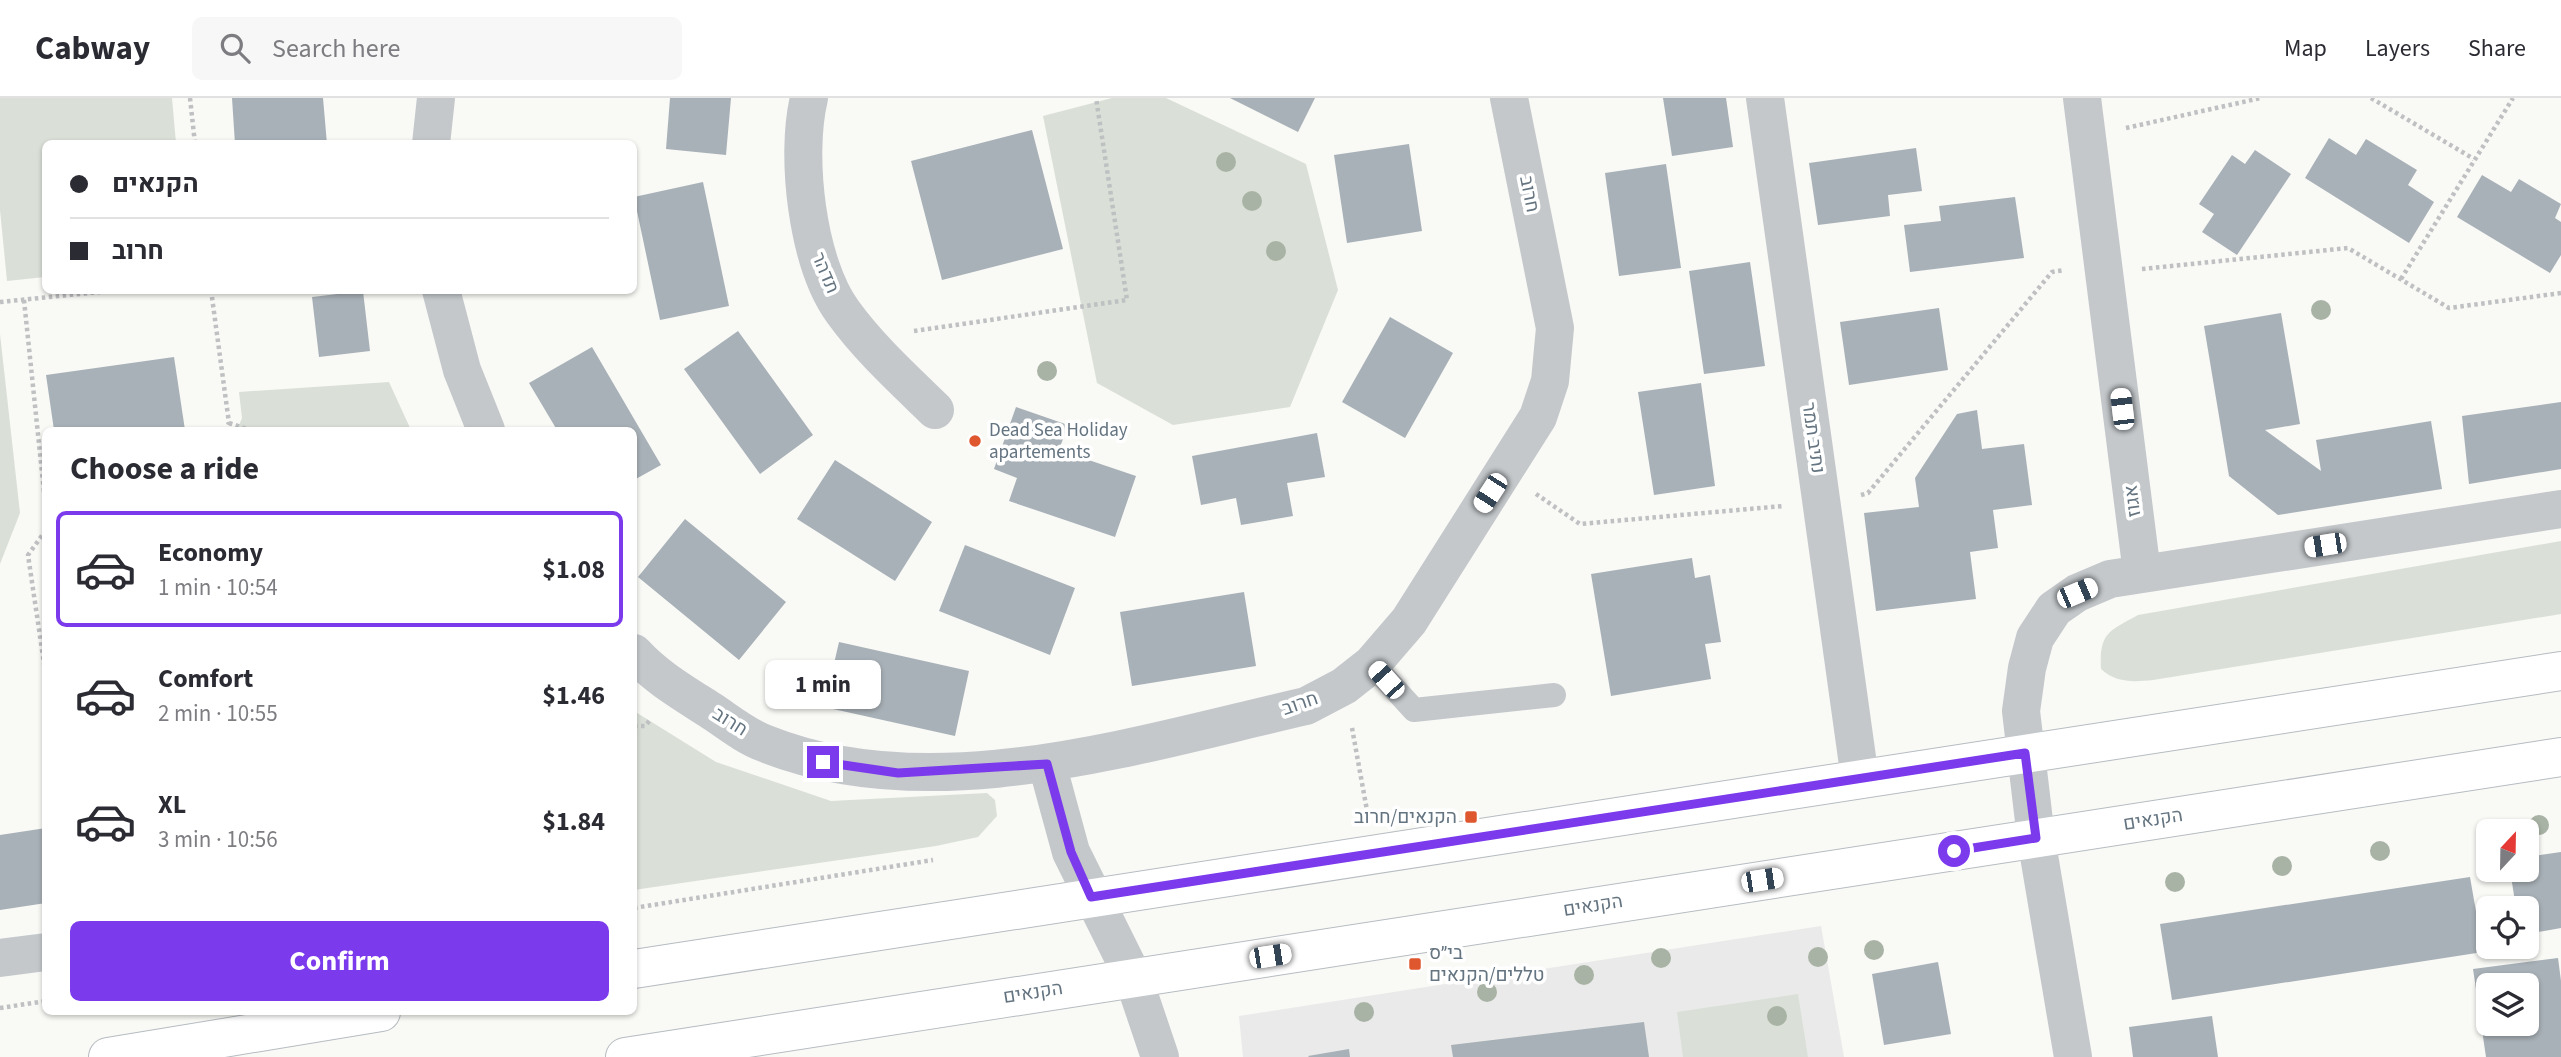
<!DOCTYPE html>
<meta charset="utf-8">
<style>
:root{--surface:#fff;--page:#f7f7f7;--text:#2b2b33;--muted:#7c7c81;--line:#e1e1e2;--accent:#7c3aed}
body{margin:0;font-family:"Source Sans 3",Heebo,sans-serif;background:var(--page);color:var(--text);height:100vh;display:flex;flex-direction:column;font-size:26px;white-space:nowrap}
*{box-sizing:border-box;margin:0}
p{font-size:23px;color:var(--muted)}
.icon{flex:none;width:38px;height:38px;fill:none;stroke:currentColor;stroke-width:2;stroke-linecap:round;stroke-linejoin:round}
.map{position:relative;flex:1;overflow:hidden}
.details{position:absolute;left:42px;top:329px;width:595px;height:588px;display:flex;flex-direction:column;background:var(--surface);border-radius:10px;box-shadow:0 2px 5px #0004}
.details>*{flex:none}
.guide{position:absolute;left:42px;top:42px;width:595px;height:154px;border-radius:10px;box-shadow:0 2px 5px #0004;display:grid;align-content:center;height:154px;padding:0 28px;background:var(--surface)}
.needle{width:46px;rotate:22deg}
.fabs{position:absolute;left:2476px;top:721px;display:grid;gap:14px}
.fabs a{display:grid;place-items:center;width:63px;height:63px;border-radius:10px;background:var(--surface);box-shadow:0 2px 5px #0004;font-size:35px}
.end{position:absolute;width:32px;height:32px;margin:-16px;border:9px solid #7c3aed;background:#fff;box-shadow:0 0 0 4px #fff}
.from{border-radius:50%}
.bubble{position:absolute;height:49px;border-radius:10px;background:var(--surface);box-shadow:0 2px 5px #0004;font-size:23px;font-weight:700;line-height:49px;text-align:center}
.car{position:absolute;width:21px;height:42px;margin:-21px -10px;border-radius:9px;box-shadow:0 0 5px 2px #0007;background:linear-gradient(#fff 24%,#345 0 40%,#fff 0 76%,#345 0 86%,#fff 0)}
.guide b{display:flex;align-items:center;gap:24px;height:66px;font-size:26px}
.guide b+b{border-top:2px solid var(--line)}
.guide i{width:18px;height:18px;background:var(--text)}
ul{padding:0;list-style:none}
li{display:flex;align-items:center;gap:21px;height:116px;margin:0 14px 10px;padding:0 14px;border:4px solid transparent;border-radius:10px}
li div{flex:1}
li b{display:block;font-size:26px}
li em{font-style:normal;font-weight:700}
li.selected{border-color:var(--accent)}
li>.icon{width:63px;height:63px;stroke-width:1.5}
h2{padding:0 28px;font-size:32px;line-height:84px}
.action{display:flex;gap:14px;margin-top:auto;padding:14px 28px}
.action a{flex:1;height:80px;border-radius:10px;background:var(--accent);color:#fff;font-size:28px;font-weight:700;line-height:80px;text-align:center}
header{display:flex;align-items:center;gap:42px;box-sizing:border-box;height:98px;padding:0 35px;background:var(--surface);border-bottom:2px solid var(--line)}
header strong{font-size:33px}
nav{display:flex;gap:38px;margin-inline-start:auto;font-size:24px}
.search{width:490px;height:63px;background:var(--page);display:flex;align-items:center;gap:18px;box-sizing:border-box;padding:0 24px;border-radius:10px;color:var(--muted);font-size:26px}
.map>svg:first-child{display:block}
.built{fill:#e9eae9}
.green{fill:#dae0d7}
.building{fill:#a8b1b7;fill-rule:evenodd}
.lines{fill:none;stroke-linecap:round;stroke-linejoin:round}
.secondary-casing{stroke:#b6bcc0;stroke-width:40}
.path{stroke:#bec0c2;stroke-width:4.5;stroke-dasharray:3.5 3.5;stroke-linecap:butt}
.lane{stroke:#c4c8cb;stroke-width:24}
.street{stroke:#c4c8cb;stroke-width:38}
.secondary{stroke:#fff;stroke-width:38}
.tree{fill:#a9b3a5}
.route{stroke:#7c3aed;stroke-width:9}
.poi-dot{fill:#df572f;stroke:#fff;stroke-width:2.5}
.labels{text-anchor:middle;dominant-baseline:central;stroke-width:7;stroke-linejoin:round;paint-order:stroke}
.street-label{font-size:19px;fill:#647480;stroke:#fff}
.poi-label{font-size:19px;fill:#647480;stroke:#fff;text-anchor:start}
</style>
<header>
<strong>Cabway</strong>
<div class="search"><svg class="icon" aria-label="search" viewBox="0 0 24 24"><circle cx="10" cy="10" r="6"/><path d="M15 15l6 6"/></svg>Search here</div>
<nav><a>Map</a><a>Layers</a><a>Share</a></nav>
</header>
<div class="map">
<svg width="2561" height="959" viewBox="0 0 2561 959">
<rect width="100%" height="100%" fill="#f9f9f6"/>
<path class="built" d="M1821,828l23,131h-601l-4,-41z"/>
<path class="green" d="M0,0h172l4,45 -130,1 -1,133 -38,4 -7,-71z
M1112,0h54l140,66 32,126 -48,117 -117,18 -76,-42 -54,-267z
M0,236l20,179 -20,51z
M389,284l22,48h-174l5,-12 -3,-26z
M2561,443v73l-408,66c-20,2 -37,3 -52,-11 -2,-36 8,-38 37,-54z
M634,613l82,51 115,39 156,-8 8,7 2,16 -19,21 -42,9 -302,44z
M1798,896l10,63h-125l-6,-45z"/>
<path class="building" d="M232,0h91l4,46h-92z
M670,0h61l-5,57 -60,-6z
M1230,0h85l-17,34z
M1663,0h63l7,49 -61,9z
M1032,32l31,119 -121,31 -31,-119z
M2329,40l27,17 10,-16 51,31 -9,15 26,17 -25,41 -104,-65z
M1409,46l13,87 -75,12 -13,-88z
M1916,50l6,43 -34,4 2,21 -72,9 -9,-62z
M2255,52l36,24 -54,81 -35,-23 12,-18 -15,-10 33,-49 13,9z
M1666,66l15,104 -62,8 -14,-103z
M2482,77l29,17 8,-13 42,25 -6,14 6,4v33l-11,18 -93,-56z
M703,84l26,124 -69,14 -26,-123z
M2015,99l9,61 -114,14 -6,-47 37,-4 -2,-15z
M1750,164l15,104 -61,8 -15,-103z
M496,192h38v3l-38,1z
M363,193l7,60 -51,6 -7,-60z
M1939,210l9,62 -99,15 -9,-63z
M2281,215l19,111 -35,6 56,41 -5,-31 115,-19 11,68 -164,26 -49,-39 -25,-150z
M1390,219l63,36 -48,85 -63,-36z
M738,233l75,104 -53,39 -76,-105z
M592,249l69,118 -27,15v-50h-77l-28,-47z
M174,259l11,73h-131l-8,-55z
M1701,285l14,103 -61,9 -16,-103z
M2561,304v67l-92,15 -7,-68z
M1016,309l52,18 -9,25 77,26 -21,61 -106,-36 8,-23 -23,-9z
M1977,312l5,39 42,-5 8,61 -39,5 5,38 -28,4 6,47 -100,12 -12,-98 55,-6 -4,-29 42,-64z
M1317,335l8,44 -38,6 6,33 -52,9 -5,-27 -35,7 -9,-49z
M835,362l97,62 -37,59 -98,-62z
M685,421l101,83 -47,58 -101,-83z
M965,447l110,43 -25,67 -111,-44z
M1692,460l3,20 15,-3 11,67 -16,2 6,35 -100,17 -20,-122z
M1244,494l12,74 -124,20 -12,-74z
M839,544l130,29 -14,65 -131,-29z
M46,730v75l-46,7v-75z
M2561,754v76l-34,6v-26h-11l-6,-38h17v-13z
M2470,779l13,75 -311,48 -12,-76z
M2558,860l3,23v76h-75l-13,-88zM2488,887h39v39h-39z
M1938,864l13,72 -67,11 -12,-71z
M2212,918l6,41h-85l-4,-30z
M1644,924l5,35h-196l-2,-12z
M1349,951l1,8h-41l-1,-1z"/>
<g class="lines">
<defs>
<path id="secondary" d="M634,871l1927,-298
M108,959l273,-45
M625,959l1936,-300"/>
</defs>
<use href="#secondary" class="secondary-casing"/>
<path class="path" d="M190,0l5,46
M2371,0l103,61
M2126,30l135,-30
M2142,171l206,-21 101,60 112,-15
M2401,181l112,-181
M211,192l18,133 -4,7
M24,202l22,211
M0,204l119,-12
M914,233l213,-31 -31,-202
M229,325l21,7
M1536,396l44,30 203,-18
M1861,397l7,-2 184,-221 12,-2
M46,432l-18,25 18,122
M634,628h11l6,-7
M1352,630l16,88
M634,810l299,-48
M0,910l46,-7"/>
<path class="lane" d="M1372,566l42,46 140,-15"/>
<path class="street" d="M809,0c-14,58 -2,165 34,214 26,36 60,67 92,98
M1765,0l95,681
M2082,0l60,475
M431,46l5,-46
M441,192l21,80 24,60
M634,555c22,24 48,39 76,57 17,11 35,26 54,33 168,68 374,1 542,-37l38,-20 28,-22 37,-43 129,-204 12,-36 5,-53 -46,-230
M1047,666l24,88 62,125 27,80
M0,860l46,-6
M2073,959l-37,-219 -15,-127 6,-43 8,-30 19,-29 23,-16 33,-14 451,-70"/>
<use href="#secondary" class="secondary"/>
</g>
<g class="tree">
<circle cx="1226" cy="64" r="10"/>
<circle cx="1252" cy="103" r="10"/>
<circle cx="1276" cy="153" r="10"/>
<circle cx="2321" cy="212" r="10"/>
<circle cx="1047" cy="273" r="10"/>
<circle cx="2539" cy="727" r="10"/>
<circle cx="2380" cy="753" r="10"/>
<circle cx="2282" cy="768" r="10"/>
<circle cx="2175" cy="784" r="10"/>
<circle cx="1874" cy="852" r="10"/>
<circle cx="1818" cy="859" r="10"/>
<circle cx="1661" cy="860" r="10"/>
<circle cx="1584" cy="877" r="10"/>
<circle cx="1487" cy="894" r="10"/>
<circle cx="1364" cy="914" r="10"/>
<circle cx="1777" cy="918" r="10"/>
</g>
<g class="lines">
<path class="route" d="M823,664l75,11 149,-9 24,88 20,45 934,-144 11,85 -82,13"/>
</g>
<g class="poi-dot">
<circle cx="975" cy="343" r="7"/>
<rect x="1464" y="712" width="14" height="14" rx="3.5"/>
<rect x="1408" y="859" width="14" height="14" rx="3.5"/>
</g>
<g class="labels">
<g class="street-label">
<text transform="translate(1529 96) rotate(79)">חרוב</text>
<text transform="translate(825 175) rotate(67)">תדהר</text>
<text transform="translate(1813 340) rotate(82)">נתיב תמר</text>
<text transform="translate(2133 403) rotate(-97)">אגוז</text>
<text transform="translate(1300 606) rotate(-19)">חרוב</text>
<text transform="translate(730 624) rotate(32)">חרוב</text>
<text transform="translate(2153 722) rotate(-9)">הקנאים</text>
<text transform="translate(1593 808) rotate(-9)">הקנאים</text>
<text transform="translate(1033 895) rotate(-9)">הקנאים</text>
</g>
<g class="poi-label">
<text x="989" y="332">Dead Sea Holiday<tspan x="989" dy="22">apartements</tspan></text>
<text x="1457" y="719" text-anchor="end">הקנאים/חרוב</text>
<text x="1429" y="855">בי״ס<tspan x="1429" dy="22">טללים/הקנאים</tspan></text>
</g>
</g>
</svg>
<div class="fabs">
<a><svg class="needle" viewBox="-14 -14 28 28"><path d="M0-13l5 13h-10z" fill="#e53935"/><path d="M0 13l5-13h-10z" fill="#7c7c81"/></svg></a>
<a><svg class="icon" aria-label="locate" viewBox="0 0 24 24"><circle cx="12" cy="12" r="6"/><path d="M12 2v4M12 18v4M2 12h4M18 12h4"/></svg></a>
<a><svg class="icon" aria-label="layers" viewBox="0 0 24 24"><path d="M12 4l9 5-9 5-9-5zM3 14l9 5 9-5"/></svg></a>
</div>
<i class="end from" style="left:1954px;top:753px"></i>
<i class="end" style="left:823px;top:664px"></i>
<div class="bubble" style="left:765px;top:562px;width:116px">1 min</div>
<i class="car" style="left:2122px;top:311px;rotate:353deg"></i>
<i class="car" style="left:1490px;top:395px;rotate:213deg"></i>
<i class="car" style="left:2325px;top:447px;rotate:261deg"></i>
<i class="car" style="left:2077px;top:495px;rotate:67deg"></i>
<i class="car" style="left:1386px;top:582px;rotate:318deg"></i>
<i class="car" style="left:1762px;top:782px;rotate:81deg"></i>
<i class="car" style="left:1270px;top:858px;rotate:81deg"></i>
<div class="guide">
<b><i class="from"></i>הקנאים</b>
<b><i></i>חרוב</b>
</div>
<section class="details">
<h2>Choose a ride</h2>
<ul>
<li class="selected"><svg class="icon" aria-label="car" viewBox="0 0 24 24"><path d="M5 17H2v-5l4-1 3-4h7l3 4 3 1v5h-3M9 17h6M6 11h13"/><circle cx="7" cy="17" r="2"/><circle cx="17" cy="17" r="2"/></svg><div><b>Economy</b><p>1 min · 10:54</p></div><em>$1.08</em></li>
<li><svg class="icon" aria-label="car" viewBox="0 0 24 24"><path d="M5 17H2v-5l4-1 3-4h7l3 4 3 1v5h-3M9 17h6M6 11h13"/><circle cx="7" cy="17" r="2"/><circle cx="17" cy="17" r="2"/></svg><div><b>Comfort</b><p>2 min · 10:55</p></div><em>$1.46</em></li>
<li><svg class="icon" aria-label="car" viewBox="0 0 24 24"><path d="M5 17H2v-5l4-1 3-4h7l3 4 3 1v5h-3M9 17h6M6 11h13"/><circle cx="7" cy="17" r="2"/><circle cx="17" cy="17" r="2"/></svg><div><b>XL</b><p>3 min · 10:56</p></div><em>$1.84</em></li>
</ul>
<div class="action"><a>Confirm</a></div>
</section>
</div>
